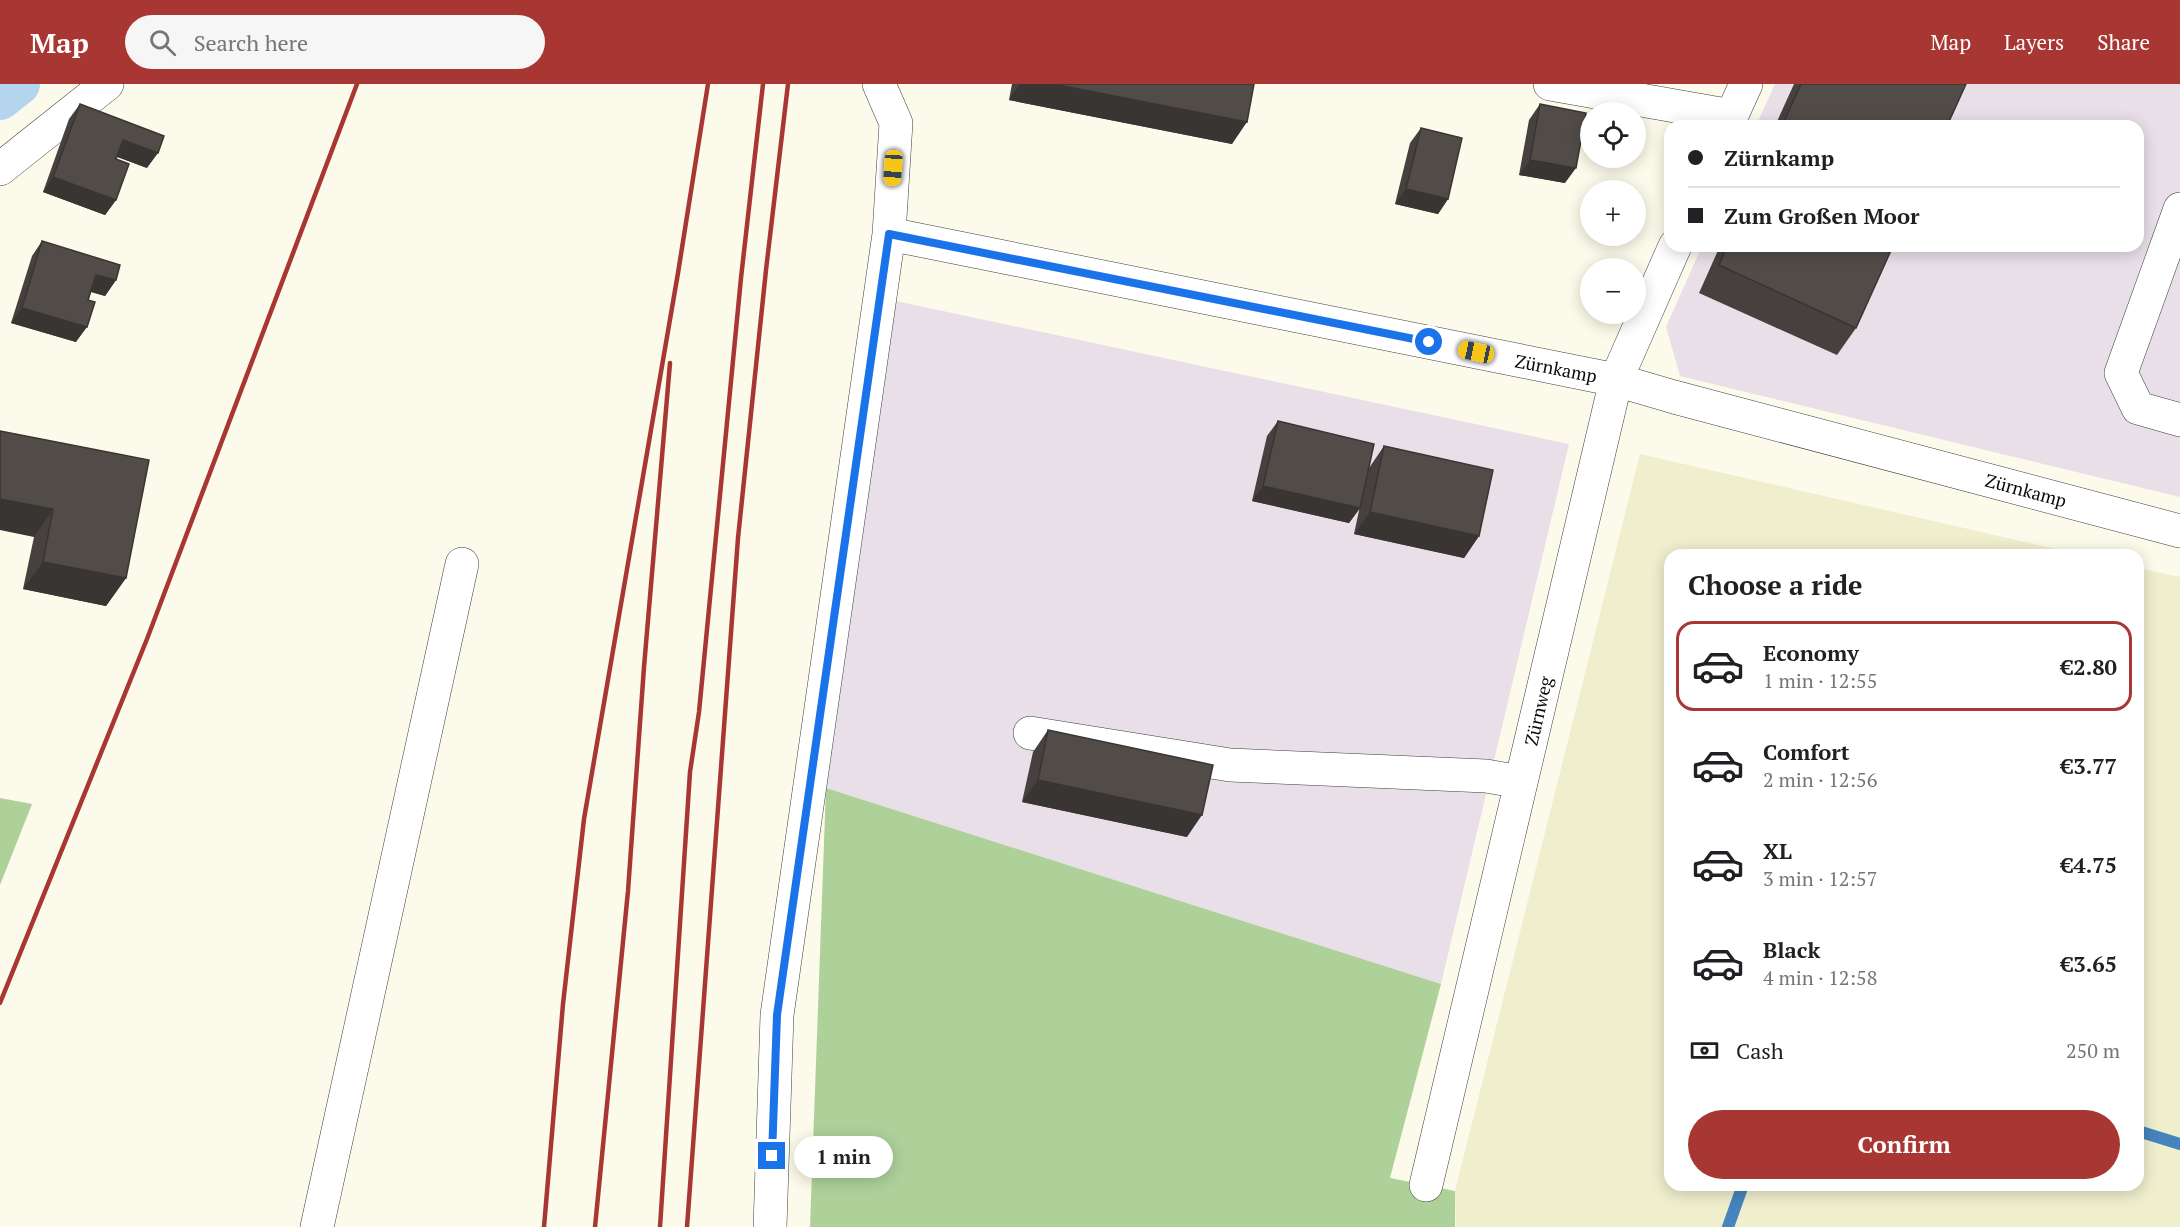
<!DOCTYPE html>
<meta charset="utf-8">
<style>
:root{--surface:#fff;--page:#f6f6f6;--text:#202124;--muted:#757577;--line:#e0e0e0;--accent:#a83734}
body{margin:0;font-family:"PT Serif",serif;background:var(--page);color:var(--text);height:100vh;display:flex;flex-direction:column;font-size:22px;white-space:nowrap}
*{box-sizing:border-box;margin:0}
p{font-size:20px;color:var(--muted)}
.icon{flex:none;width:33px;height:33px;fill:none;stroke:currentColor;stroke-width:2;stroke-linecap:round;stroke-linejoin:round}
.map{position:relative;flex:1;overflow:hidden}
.side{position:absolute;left:1664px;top:465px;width:480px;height:642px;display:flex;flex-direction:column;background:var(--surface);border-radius:18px;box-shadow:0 3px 15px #0003}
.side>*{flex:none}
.top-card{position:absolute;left:1664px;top:36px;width:480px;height:132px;border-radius:18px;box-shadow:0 3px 15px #0003;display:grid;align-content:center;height:132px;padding:0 24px;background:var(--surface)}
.controls{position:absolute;left:1580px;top:18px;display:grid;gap:12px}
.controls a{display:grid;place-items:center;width:66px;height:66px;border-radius:50%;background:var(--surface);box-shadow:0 3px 15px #0003;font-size:30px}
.end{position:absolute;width:27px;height:27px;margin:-14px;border:8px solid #1a73e8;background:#fff;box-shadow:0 0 0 3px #fff}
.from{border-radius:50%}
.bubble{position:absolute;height:42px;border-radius:21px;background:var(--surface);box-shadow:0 3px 15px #0003;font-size:20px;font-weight:700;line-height:42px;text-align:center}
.car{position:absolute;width:18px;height:36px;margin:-18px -9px;border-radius:8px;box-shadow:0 0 4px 2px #0007;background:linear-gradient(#f5c518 24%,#345 0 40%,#f5c518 0 76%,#345 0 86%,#f5c518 0)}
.top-card b{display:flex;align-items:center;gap:21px;height:57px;font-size:22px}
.top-card b+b{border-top:2px solid var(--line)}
.top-card i{width:15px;height:15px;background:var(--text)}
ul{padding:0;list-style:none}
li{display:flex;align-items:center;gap:18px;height:90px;margin:0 12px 9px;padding:0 12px;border:3px solid transparent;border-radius:18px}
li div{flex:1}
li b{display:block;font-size:22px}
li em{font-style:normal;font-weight:700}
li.active{border-color:var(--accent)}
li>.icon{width:54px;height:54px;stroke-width:1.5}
h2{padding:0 24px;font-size:27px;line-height:72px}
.pay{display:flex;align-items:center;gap:15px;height:66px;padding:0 24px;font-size:22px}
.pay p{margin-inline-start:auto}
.primary-button{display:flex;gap:12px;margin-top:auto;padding:12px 24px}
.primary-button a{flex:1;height:69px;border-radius:36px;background:var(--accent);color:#fff;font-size:24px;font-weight:700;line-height:69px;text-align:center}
header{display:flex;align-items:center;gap:36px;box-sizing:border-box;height:84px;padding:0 30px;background:var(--accent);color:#fff}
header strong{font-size:28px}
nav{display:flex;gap:33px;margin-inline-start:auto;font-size:21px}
.search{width:420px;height:54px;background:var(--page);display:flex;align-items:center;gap:15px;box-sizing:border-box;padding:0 21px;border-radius:33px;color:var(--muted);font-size:22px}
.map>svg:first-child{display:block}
.industrial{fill:#e8dfe8}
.farmland{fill:#efeecd}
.forest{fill:#aed19a}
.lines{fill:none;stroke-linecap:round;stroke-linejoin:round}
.stream{stroke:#4584bc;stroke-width:12}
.canal{stroke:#b5d4ee;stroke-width:42}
.minor-casing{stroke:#3d3d3d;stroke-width:34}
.minor{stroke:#fff;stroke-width:33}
.rail{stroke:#a83734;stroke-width:4.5}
.wall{fill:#46413e}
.shaded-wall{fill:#393532}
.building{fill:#514c48;stroke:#393532;stroke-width:1.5}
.route{stroke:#1a73e8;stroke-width:8}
.labels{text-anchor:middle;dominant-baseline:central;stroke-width:6;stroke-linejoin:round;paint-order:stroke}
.street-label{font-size:18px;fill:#0a0a0a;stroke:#fff}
</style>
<header>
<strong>Map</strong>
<div class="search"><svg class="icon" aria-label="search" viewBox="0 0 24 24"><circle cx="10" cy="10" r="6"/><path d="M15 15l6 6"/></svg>Search here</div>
<nav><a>Map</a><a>Layers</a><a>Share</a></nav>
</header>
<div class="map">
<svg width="2180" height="1143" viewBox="0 0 2180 1143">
<rect width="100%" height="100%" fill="#fcfaea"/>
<path class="industrial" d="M1775,0h405v413l-500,-121 -14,-49 36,-81h436v-120h-382z
M882,214l687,146 -128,540 -615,-196z"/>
<path class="farmland" d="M1640,370l442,101h-412v630h468v-617l42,9v650h-724l-1,-36z"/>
<path class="forest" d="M826,704l615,196 -51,194 65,13v36h-645z
M0,714l32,6 -32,81z"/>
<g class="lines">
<path class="stream" d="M2138,1047l42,13
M1728,1143l15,-42"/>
<path class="canal" d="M0,15l19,-15"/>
<defs>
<path id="minor" d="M1550,0l182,32
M1727,42l19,-42
M0,85l107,-85
M2180,125l-59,164 17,35 42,12
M889,150l727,146 58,17 506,134
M1030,649l200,32 256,11 35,6
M1426,1101l190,-805 59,-134
M317,1143l145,-663
M770,1143l7,-212 112,-781 7,-111 -17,-39"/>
</defs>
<use href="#minor" class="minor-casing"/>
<use href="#minor" class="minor"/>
<path class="rail" d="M0,919l147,-364 210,-555
M544,1143l19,-223 21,-185 94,-546 30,-189
M595,1143l33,-336 16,-224 26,-304
M660,1143l30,-455 9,-60 42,-434 22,-194
M687,1143l51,-689 28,-268 22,-186"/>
</g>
<path class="wall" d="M1012,0h242l-22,60 -223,-44z
M1794,0h172l-19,42h-172z
M80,20l67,64 -30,-11 -1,2v41l-11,15 -62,-23 26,-73z
M1540,20l25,79 -46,-8 10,-55z
M1421,44l27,71 -10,15 -43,-10 15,-61z
M42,157l74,39 -11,16 -14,-4 -15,50 -65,-19 21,-67z
M1720,162h173l-37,82 -19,27 -138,-62z
M1278,337l91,47 15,-22 95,90 -15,22 -110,-24 13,-61 -7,35 -11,15 -97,-22 15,-65z
M0,347l126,147 -20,28 -83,-17 11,-52z
M1048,646l139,107 -165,-35 11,-50z"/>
<path class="shaded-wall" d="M1020,0h33l194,38 -15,22 -223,-44z
M123,56l35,13 -11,15 -34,-13z
M1530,76l46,8 -11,15 -46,-8z
M53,93l63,23 -11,15 -62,-23z
M1406,105l42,10 -10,15 -43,-10z
M96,191l20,5 -11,16 -20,-6z
M22,224l65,19 -11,15 -65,-19z
M1263,402l97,22 -11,15 -97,-22z
M0,415l53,10 -19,28 -34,-7z
M1370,428l109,24 -15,22 -110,-24z
M43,478l83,16 -20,28 -83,-17z
M1038,696l164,35 -15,22 -165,-35z"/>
<path class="building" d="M1053,0h201l-7,38z
M1801,0h165l-19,42h-165z
M80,20l84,32 -6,17 -35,-13 -7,19 13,5 -13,36 -63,-23z
M1540,20l46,9 -10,55 -46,-8z
M1421,44l41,10 -14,61 -42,-10z
M42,157l78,24 -4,15 -20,-5 -8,25 7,2 -8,25 -65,-19z
M1727,162h166l-37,82 -137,-63z
M1278,337l96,23 -14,64 -97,-22z
M0,347l149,29 -23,118 -83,-16 10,-53 -53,-10z
M1384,362l109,24 -14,66 -109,-24z
M1048,646l165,35 -11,50 -164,-35z"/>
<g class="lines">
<path class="route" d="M772,1072l5,-141 112,-781 540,108"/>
</g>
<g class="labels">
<g class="street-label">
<text transform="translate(1556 284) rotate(11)">Zürnkamp</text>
<text transform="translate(2026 406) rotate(15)">Zürnkamp</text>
<text transform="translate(1538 627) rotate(-77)">Zürnweg</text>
</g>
</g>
</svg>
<div class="controls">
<a><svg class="icon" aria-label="locate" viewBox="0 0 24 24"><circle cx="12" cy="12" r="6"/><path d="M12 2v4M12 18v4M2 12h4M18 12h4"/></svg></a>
<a>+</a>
<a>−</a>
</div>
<i class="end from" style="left:1429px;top:258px"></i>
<i class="end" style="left:772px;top:1072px"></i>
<div class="bubble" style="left:794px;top:1052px;width:99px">1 min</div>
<i class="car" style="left:893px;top:84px;rotate:184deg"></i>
<i class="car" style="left:1476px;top:268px;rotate:282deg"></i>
<div class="top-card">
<b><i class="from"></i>Zürnkamp</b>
<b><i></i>Zum Großen Moor</b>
</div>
<section class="side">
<h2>Choose a ride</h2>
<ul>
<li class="active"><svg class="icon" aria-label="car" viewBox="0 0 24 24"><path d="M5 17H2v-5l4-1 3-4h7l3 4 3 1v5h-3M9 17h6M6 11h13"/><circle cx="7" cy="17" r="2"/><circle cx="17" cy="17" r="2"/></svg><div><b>Economy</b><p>1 min · 12:55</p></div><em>€2.80</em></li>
<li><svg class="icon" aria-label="car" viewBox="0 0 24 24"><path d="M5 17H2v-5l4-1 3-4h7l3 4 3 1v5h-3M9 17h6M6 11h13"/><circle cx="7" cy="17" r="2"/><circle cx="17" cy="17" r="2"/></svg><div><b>Comfort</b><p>2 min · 12:56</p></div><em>€3.77</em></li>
<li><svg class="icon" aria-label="car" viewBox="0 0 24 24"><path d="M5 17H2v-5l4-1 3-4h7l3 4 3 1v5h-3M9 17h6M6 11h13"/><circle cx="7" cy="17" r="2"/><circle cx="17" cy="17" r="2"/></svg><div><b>XL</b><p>3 min · 12:57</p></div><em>€4.75</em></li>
<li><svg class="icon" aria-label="car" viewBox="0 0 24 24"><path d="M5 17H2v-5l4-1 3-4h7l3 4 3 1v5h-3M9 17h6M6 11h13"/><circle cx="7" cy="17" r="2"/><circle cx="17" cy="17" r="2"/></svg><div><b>Black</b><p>4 min · 12:58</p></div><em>€3.65</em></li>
</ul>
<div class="pay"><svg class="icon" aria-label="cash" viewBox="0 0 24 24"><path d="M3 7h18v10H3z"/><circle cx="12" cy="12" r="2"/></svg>Cash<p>250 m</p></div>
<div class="primary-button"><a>Confirm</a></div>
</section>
</div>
